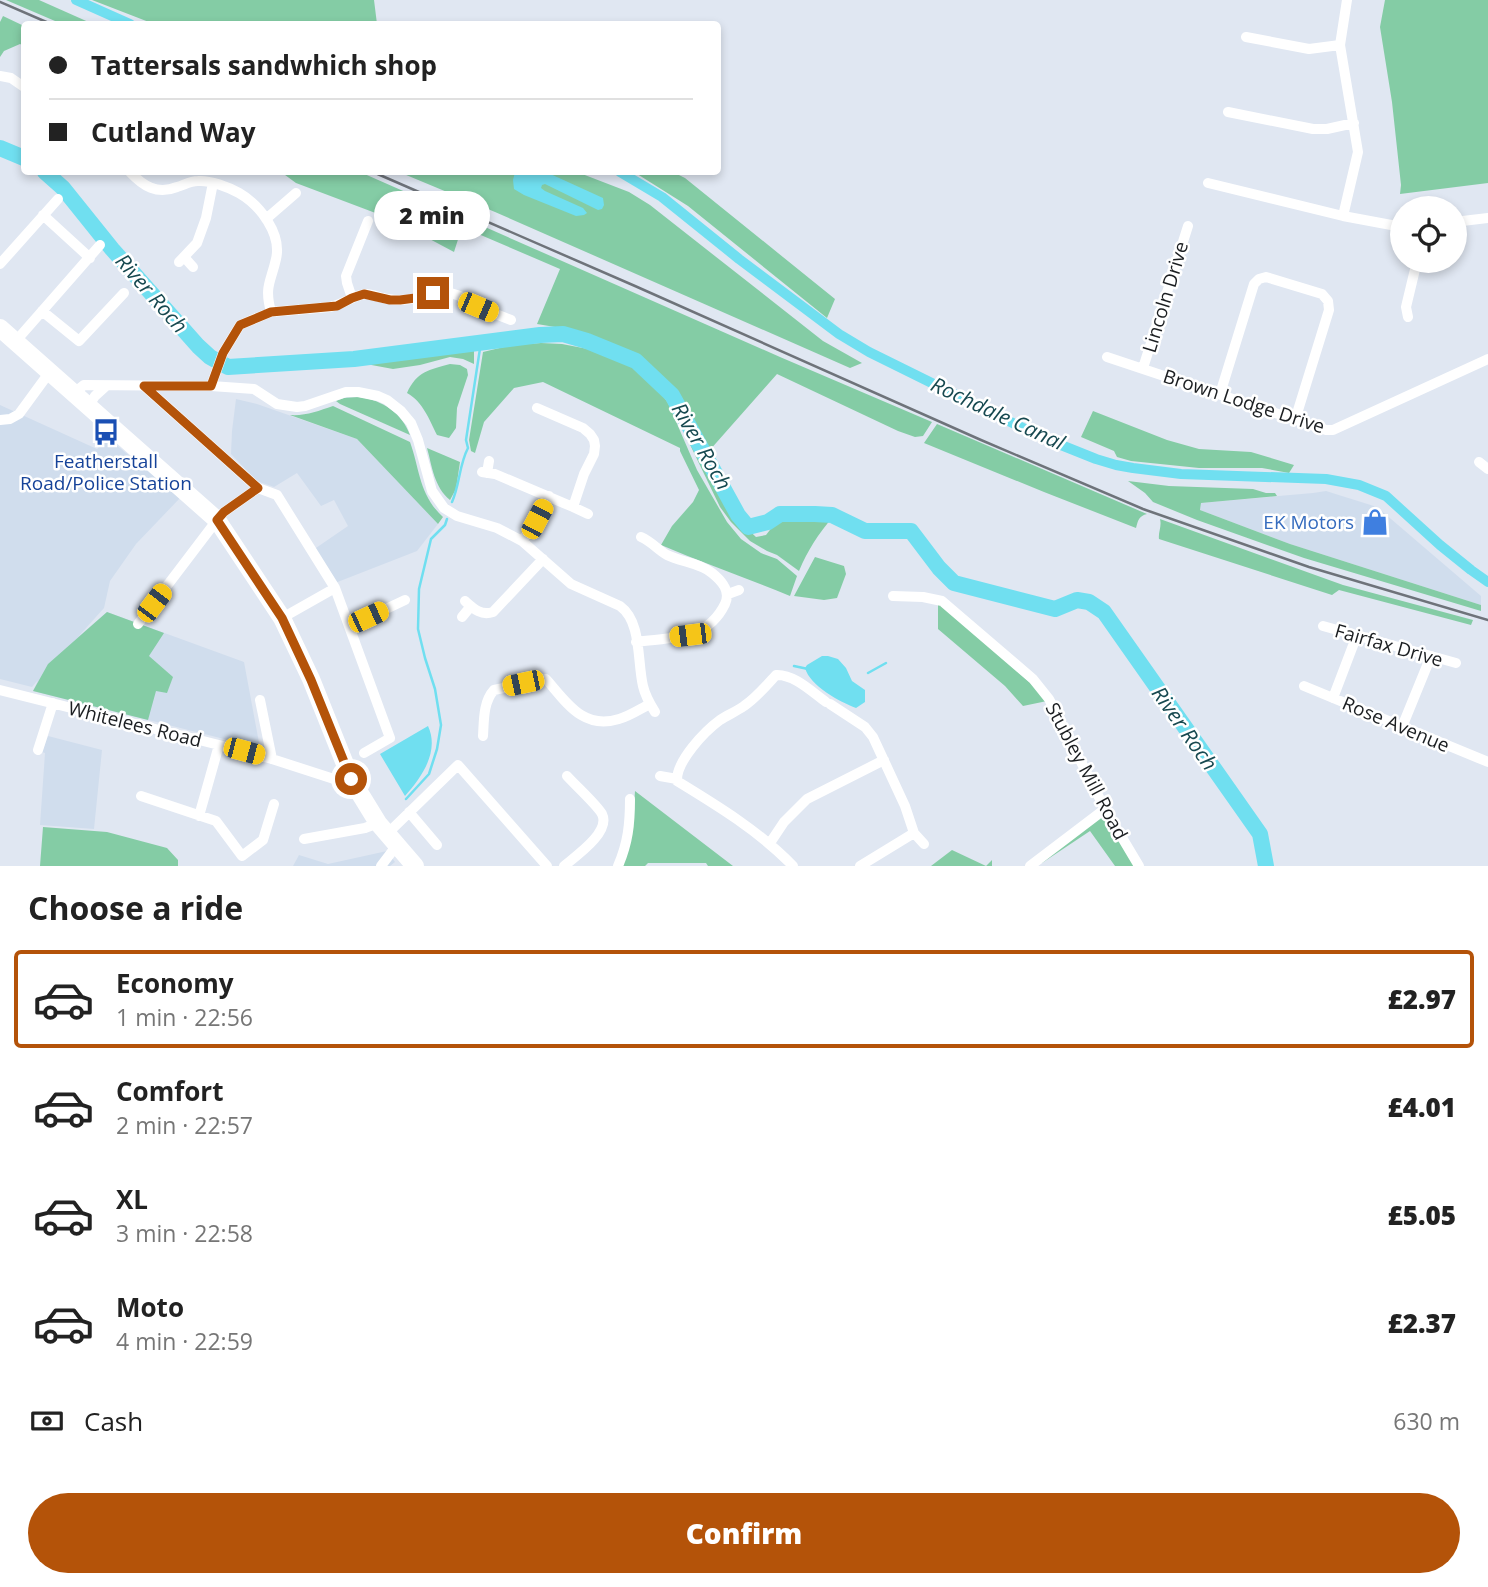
<!DOCTYPE html>
<meta charset="utf-8">
<style>
:root{--surface:#fff;--page:#f2f2f2;--text:#222;--muted:#767676;--line:#e0e0e0;--accent:#b45309}
body{margin:0;font-family:"Open Sans",sans-serif;background:var(--page);color:var(--text);height:100vh;display:flex;flex-direction:column;font-size:26px;white-space:nowrap}
*{box-sizing:border-box;margin:0}
p{font-size:23px;color:var(--muted)}
.icon{flex:none;width:38px;height:38px;fill:none;stroke:currentColor;stroke-width:2;stroke-linecap:round;stroke-linejoin:round}
.map{position:relative;height:866px;overflow:hidden}
.details{display:flex;flex-direction:column;background:var(--surface);flex:1}
.details>*{flex:none}
.top-card{position:absolute;left:21px;top:21px;width:700px;height:154px;border-radius:7px;box-shadow:0 4px 10px #0003;display:grid;align-content:center;height:154px;padding:0 28px;background:var(--surface)}
.fabs{position:absolute;left:1390px;top:196px;display:grid;gap:14px}
.fabs a{display:grid;place-items:center;width:77px;height:77px;border-radius:50%;background:var(--surface);box-shadow:0 4px 10px #0003;font-size:35px}
.end{position:absolute;width:32px;height:32px;margin:-16px;border:9px solid #b45309;background:#fff;box-shadow:0 0 0 4px #fff}
.from{border-radius:50%}
.bubble{position:absolute;height:49px;border-radius:24px;background:var(--surface);box-shadow:0 4px 10px #0003;font-size:23px;font-weight:800;line-height:49px;text-align:center}
.car{position:absolute;width:21px;height:42px;margin:-21px -10px;border-radius:9px;box-shadow:0 0 5px 2px #0007;background:linear-gradient(#f5c518 24%,#345 0 40%,#f5c518 0 76%,#345 0 86%,#f5c518 0)}
.top-card b{display:flex;align-items:center;gap:24px;height:66px;font-size:26px}
.top-card b+b{border-top:2px solid var(--line)}
.top-card i{width:18px;height:18px;background:var(--text)}
ul{padding:0;list-style:none}
li{display:flex;align-items:center;gap:21px;height:98px;margin:0 14px 10px;padding:0 14px;border:4px solid transparent;border-radius:7px}
li div{flex:1}
li b{display:block;font-size:26px}
li em{font-style:normal;font-weight:800}
li.current{border-color:var(--accent)}
li>.icon{width:63px;height:63px;stroke-width:1.5}
h2{padding:0 28px;font-size:32px;line-height:84px}
.pay{display:flex;align-items:center;gap:18px;height:77px;padding:0 28px;font-size:26px}
.pay p{margin-inline-start:auto}
.button{display:flex;gap:14px;margin-top:auto;padding:14px 28px}
.button a{flex:1;height:80px;border-radius:42px;background:var(--accent);color:#fff;font-size:28px;font-weight:800;line-height:80px;text-align:center}
.map>svg:first-child{display:block}
.built{fill:#d0dded}
.green{fill:#84cca5}
.water{fill:#70dff0}
.lines{fill:none;stroke-linecap:round;stroke-linejoin:round}
.stream{stroke:#70dff0;stroke-width:2.5}
.canal{stroke:#70dff0;stroke-width:10}
.river{stroke:#70dff0;stroke-width:16}
.minor{stroke:#fff;stroke-width:10}
.trunk{stroke:#fff;stroke-width:18}
.rail{stroke:#6e737a;stroke-width:2.5}
.route{stroke:#b45309;stroke-width:9}
.labels{text-anchor:middle;dominant-baseline:central;stroke-width:5;stroke-linejoin:round;paint-order:stroke}
.street-label{font-size:19px;fill:#1b1e21;stroke:#fff}
.transit-label{font-size:19px;fill:#164399;stroke:#fff}
.shop-label{font-size:19px;fill:#366cbe;stroke:#fff;text-anchor:end}
.water-label{font-size:21px;font-style:italic;fill:#174950;stroke:#fff}
</style>
<div class="map">
<svg width="1488" height="866" viewBox="0 0 1488 866">
<rect width="100%" height="100%" fill="#e0e7f2"/>
<path class="built" d="M236,399l21,5 100,35 81,85 -21,27 -82,32 -22,-33 35,-24 -14,-26 -13,6 -24,-33 -23,14 -17,-6 -26,-27 1,-23z
M0,405l97,44 11,-11 72,60 -44,46 -26,37 -6,27 -26,29 29,-25 137,50 16,86 -227,-57 5,-11 -6,7 -32,-8z
M1326,491l51,16 104,89v9l-191,-61 -90,-34 1,-7 112,-10z
M48,736l54,14 -8,79 -54,-4 5,-72 -3,-1z
M387,851l8,11 -5,4h-97l6,-11 29,9z"/>
<path class="green" d="M6,0h33l54,24h-31z
M92,0h282l3,24h-223z
M1385,0h103v183l-88,11 1,-9 -9,-83 -12,-75z
M3,16l21,10v20l-4,-2 -16,7 -4,6v-35z
M281,172h79l420,185 152,65 -9,14 -8,1 -17,-6 -121,-57 -68,77 -27,-53 -20,-22 -28,-23 -61,-23 -36,-6 23,-55 -98,-42 -8,25 -60,-32 -98,-37z
M399,172h178l52,20 21,13 173,136 39,22 -12,5 -355,-156z
M634,172h39l12,6 150,121 -8,19 -139,-112z
M541,343l21,1 26,5 44,18 23,17 13,19 29,67 30,52 14,17 20,14 16,6 20,17 -7,20c-43,-18 -87,-33 -129,-51l11,-19 21,-24 6,-12 -19,-39v-3l-137,-66 -29,6 -30,34 -9,31 -4,-2 -2,-11 14,-88 29,-7z
M474,346v18l-11,-5 -13,-2 -30,8 -27,4 -27,-5v-4z
M450,364l10,1 7,4 1,6 -11,33 -1,20 -7,10 -12,-3c-8,-16 -14,-33 -30,-42 10,-22 22,-23 43,-29z
M658,384l13,15 56,105 13,18 16,15 10,-2 7,-9 11,-10 49,1c-15,17 -25,33 -34,54l-22,-16 -10,-4 -17,-10 -19,-19 -11,-15 -50,-104z
M359,397c23,3 43,16 51,38l-70,-31 -4,-3 8,-3z
M333,406l77,36c10,28 9,53 33,75l-5,7 -81,-85 -67,-24c16,1 28,-4 43,-9z
M1093,411l74,29 32,9 52,3 43,13 -5,8 -27,-5h-63l-68,-7 -14,-4 -3,-6 -33,-14z
M937,424l210,90c-8,2 -9,6 -11,14l-92,-36 -120,-49z
M427,448l33,14 -4,27 -6,11c-16,-13 -18,-34 -23,-52z
M1128,481l41,5 84,3 13,4h9l2,3 -76,7 -1,7 90,34 191,61v6l-177,-53 -107,-38 -44,-18 -8,-9z
M1160,519l183,66 130,35 -2,5 -132,-35 -7,5 -173,-56c-1,-6 3,-13 1,-20z
M815,557l29,9 2,8 -9,24 -13,2 -30,-4z
M938,604l5,1 94,84 10,12 -24,5 -18,-20 -67,-57z
M107,612l57,21 -15,23 24,21 -6,16 -11,-2 -8,29 -115,-29 15,-27z
M635,791l98,75h-25l-2,-3h-58l-3,3h-24l12,-45z
M1097,818h6l7,5 26,43h-21l-25,-35 -48,32 -1,-2z
M43,827l64,5 60,16 11,12v6h-138z
M952,850l34,16 6,-6v6h-61z"/>
<path class="water" d="M515,172h31l57,26 1,7 -2,4 -4,1 -53,-26 -3,1 -1,3 4,3 38,17 4,5 -3,2 -8,1 -52,-21 -10,-6 -1,-9z
M822,656h6l10,3 8,9 6,13 13,9v12l-9,6c-16,-6 -46,-22 -51,-40l2,-3z
M428,726c12,26 -7,52 -23,70l-25,-42z"/>
<g class="lines">
<path class="stream" d="M452,502c8,-18 7,-37 16,-54l-2,-8 15,-98
M794,666l14,3
M868,673l18,-10
M406,799l23,-25 8,-25 4,-24 -6,-36 -10,-31 -7,-29 1,-40 12,-50 14,-14 2,-6"/>
<path class="canal" d="M76,0l54,24
M620,172l42,25 77,62 100,75 30,18 172,85 55,22 20,6 17,3 48,6 145,5 33,6 27,11 54,49 31,25 17,12"/>
<path class="river" d="M0,148l24,10
M45,172l18,16 49,61 86,97 12,11 18,10 126,-8 186,-24 23,-1 24,7 49,20 36,34 66,120 10,12 20,-5 12,-8h35l17,1 33,16h46l28,37 15,15 101,26 22,-9 12,2 15,10 156,222 6,32"/>
<path class="minor" d="M1246,37l63,12 31,-4
M0,76l11,2 13,9
M1228,112l85,17h14l27,-6
M130,172c13,14 27,23 47,15 7,-2 13,-6 21,-6 12,-1 30,6 41,12 21,12 43,41 37,66 -5,23 -12,27 -5,53
M1208,183l135,33 59,11
M43,215l47,43
M1343,216l15,-64 -18,-107 7,-45
M266,219l30,-26
M1454,222l34,-4
M184,257l9,10
M179,262l18,-19 9,-25 7,-35
M0,264l58,-65
M439,278l2,12
M352,298l-5,-15 -1,-7 22,-55
M42,311l37,30 45,-48
M1408,317l-2,-10 11,-46
M15,342l85,-97
M1107,357l219,73h7l155,-71
M1143,368l45,-142
M144,386l114,102 19,7 58,93 55,150 -26,15
M211,386l12,-33 17,-28 31,-13 59,-5c13,-2 23,-12 36,-13 7,0 14,4 22,5 17,3 37,-2 53,-9l19,6 18,11 33,13
M74,393l10,-8 127,1 43,3 23,15 20,3 8,-1 41,-14h12l20,4 9,4 14,11 10,12 7,17 14,51 12,17 13,8 40,12 25,13 49,43 49,22c22,16 17,55 23,80 2,9 7,18 12,26
M1220,394l34,-110 5,-5 7,-2 56,17 6,7 1,9 -34,110
M89,405l6,-9 11,-10
M0,420l10,-1 9,-5 30,-41
M1479,462l9,7
M482,472l13,2 78,33 11,-33 10,-20 1,-8 -1,-6 -4,-6 -7,-6 -46,-20
M487,473l2,-12
M573,507l15,7
M522,541l15,-22 12,-23
M728,594l11,-4
M893,596l30,1 19,4 91,78 16,20 56,110 34,57
M465,601c9,8 16,15 28,11l50,-53
M462,617l9,-11
M282,618l53,-30
M138,624l79,-104 7,-8 34,-24
M350,626l55,-26
M1323,626l133,37
M636,642c36,-5 71,-1 89,-38 6,-13 -3,-23 -13,-31 -12,-10 -31,-11 -45,-18 -10,-6 -15,-13 -26,-18
M1304,686l184,76
M0,690l219,55 53,14 65,21 14,-1
M1333,698l24,-63
M260,700l12,59
M830,704l35,23 8,10 32,69 9,27 10,11
M1402,727l29,-71
M483,736c1,-15 0,-34 11,-46l52,-11c21,24 37,51 73,40 11,-3 21,-10 31,-15
M38,750l15,-47
M660,776l17,3
M141,796l75,25 26,35 21,-16 11,-36
M409,812l28,33
M199,816l20,-71
M387,834l71,-69 89,101
M304,839l61,-11 13,-5
M770,843l14,-21 23,-23 77,-39
M381,866l16,-21
M564,866c12,-10 47,-34 38,-52 -5,-9 -26,-28 -35,-38
M618,866c10,-23 12,-42 12,-67
M793,866c-34,-35 -75,-60 -116,-85 -1,-20 28,-50 43,-61 8,-5 17,-9 24,-14 12,-8 22,-20 32,-31 18,-1 36,17 50,27
M860,866l54,-33
M1030,866l75,-57"/>
<path class="trunk" d="M0,328l217,192 65,98 29,61 40,100 27,44 37,43"/>
<path class="rail" d="M0,2l51,22
M373,172l262,114 346,154 162,69 166,58 179,53"/>
</g>
<g class="lines">
<path class="route" d="M351,779l-40,-99 -29,-62 -65,-98 7,-8 34,-24 -114,-102h67l12,-33 17,-28 31,-13 66,-6 15,-8 12,-4 26,6h10l23,-3 10,-4"/>
</g>
<defs>
<symbol id="bus-bare" viewBox="-9 -9 18 18"><path d="M-5-6H5V4H4V6H2V4H-2V6H-4V4H-5ZM-3.5-4V0h7V-4ZM-3.5 1.2v1.5H-2V1.2ZM2 1.2v1.5H3.5V1.2Z" fill="#1a4fb4" stroke="#fff" stroke-width="2.5" paint-order="stroke"/></symbol>
<symbol id="shop-bare" viewBox="-9 -9 18 18"><path d="M-5-2.5h2.3a2.7 3.5 0 0 1 5.4 0H5L5.5 6h-11ZM-1.5-2.5h3a1.5 2.3 0 0 0-3 0Z" fill="#3f7fe0" stroke="#fff" stroke-width="2.5" paint-order="stroke"/></symbol>
</defs>
<g fill-rule="evenodd">
<use href="#bus-bare" x="87" y="413" width="38" height="38"/>
<use href="#shop-bare" x="1356" y="503" width="38" height="38"/>
</g>
<g class="labels">
<g class="street-label">
<text transform="translate(1165 297) rotate(-73)">Lincoln Drive</text>
<text transform="translate(1244 401) rotate(18)">Brown Lodge Drive</text>
<text transform="translate(1389 645) rotate(16)">Fairfax Drive</text>
<text transform="translate(135 724) rotate(14)">Whitelees Road</text>
<text transform="translate(1396 724) rotate(23)">Rose Avenue</text>
<text transform="translate(1087 771) rotate(62)">Stubley Mill Road</text>
</g>
<g class="transit-label">
<text x="106" y="461">Featherstall<tspan x="106" dy="22">Road/Police Station</tspan></text>
</g>
<g class="shop-label">
<text x="1354" y="522">EK Motors</text>
</g>
<g class="water-label">
<text transform="translate(152 293) rotate(49)">River Roch</text>
<text transform="translate(998 413) rotate(25)">Rochdale Canal</text>
<text transform="translate(702 446) rotate(60)">River Roch</text>
<text transform="translate(1185 728) rotate(55)">River Roch</text>
</g>
</g>
</svg>
<div class="fabs">
<a><svg class="icon" aria-label="locate" viewBox="0 0 24 24"><circle cx="12" cy="12" r="6"/><path d="M12 2v4M12 18v4M2 12h4M18 12h4"/></svg></a>
</div>
<i class="end from" style="left:351px;top:779px"></i>
<i class="end" style="left:433px;top:293px"></i>
<div class="bubble" style="left:374px;top:191px;width:116px">2 min</div>
<i class="car" style="left:478px;top:307px;rotate:113deg"></i>
<i class="car" style="left:537px;top:519px;rotate:28deg"></i>
<i class="car" style="left:154px;top:603px;rotate:37deg"></i>
<i class="car" style="left:368px;top:617px;rotate:65deg"></i>
<i class="car" style="left:690px;top:635px;rotate:263deg"></i>
<i class="car" style="left:523px;top:683px;rotate:258deg"></i>
<i class="car" style="left:244px;top:751px;rotate:105deg"></i>
<div class="top-card">
<b><i class="from"></i>Tattersals sandwhich shop</b>
<b><i></i>Cutland Way</b>
</div>
</div>
<section class="details">
<h2>Choose a ride</h2>
<ul>
<li class="current"><svg class="icon" aria-label="car" viewBox="0 0 24 24"><path d="M5 17H2v-5l4-1 3-4h7l3 4 3 1v5h-3M9 17h6M6 11h13"/><circle cx="7" cy="17" r="2"/><circle cx="17" cy="17" r="2"/></svg><div><b>Economy</b><p>1 min · 22:56</p></div><em>£2.97</em></li>
<li><svg class="icon" aria-label="car" viewBox="0 0 24 24"><path d="M5 17H2v-5l4-1 3-4h7l3 4 3 1v5h-3M9 17h6M6 11h13"/><circle cx="7" cy="17" r="2"/><circle cx="17" cy="17" r="2"/></svg><div><b>Comfort</b><p>2 min · 22:57</p></div><em>£4.01</em></li>
<li><svg class="icon" aria-label="car" viewBox="0 0 24 24"><path d="M5 17H2v-5l4-1 3-4h7l3 4 3 1v5h-3M9 17h6M6 11h13"/><circle cx="7" cy="17" r="2"/><circle cx="17" cy="17" r="2"/></svg><div><b>XL</b><p>3 min · 22:58</p></div><em>£5.05</em></li>
<li><svg class="icon" aria-label="car" viewBox="0 0 24 24"><path d="M5 17H2v-5l4-1 3-4h7l3 4 3 1v5h-3M9 17h6M6 11h13"/><circle cx="7" cy="17" r="2"/><circle cx="17" cy="17" r="2"/></svg><div><b>Moto</b><p>4 min · 22:59</p></div><em>£2.37</em></li>
</ul>
<div class="pay"><svg class="icon" aria-label="cash" viewBox="0 0 24 24"><path d="M3 7h18v10H3z"/><circle cx="12" cy="12" r="2"/></svg>Cash<p>630 m</p></div>
<div class="button"><a>Confirm</a></div>
</section>
